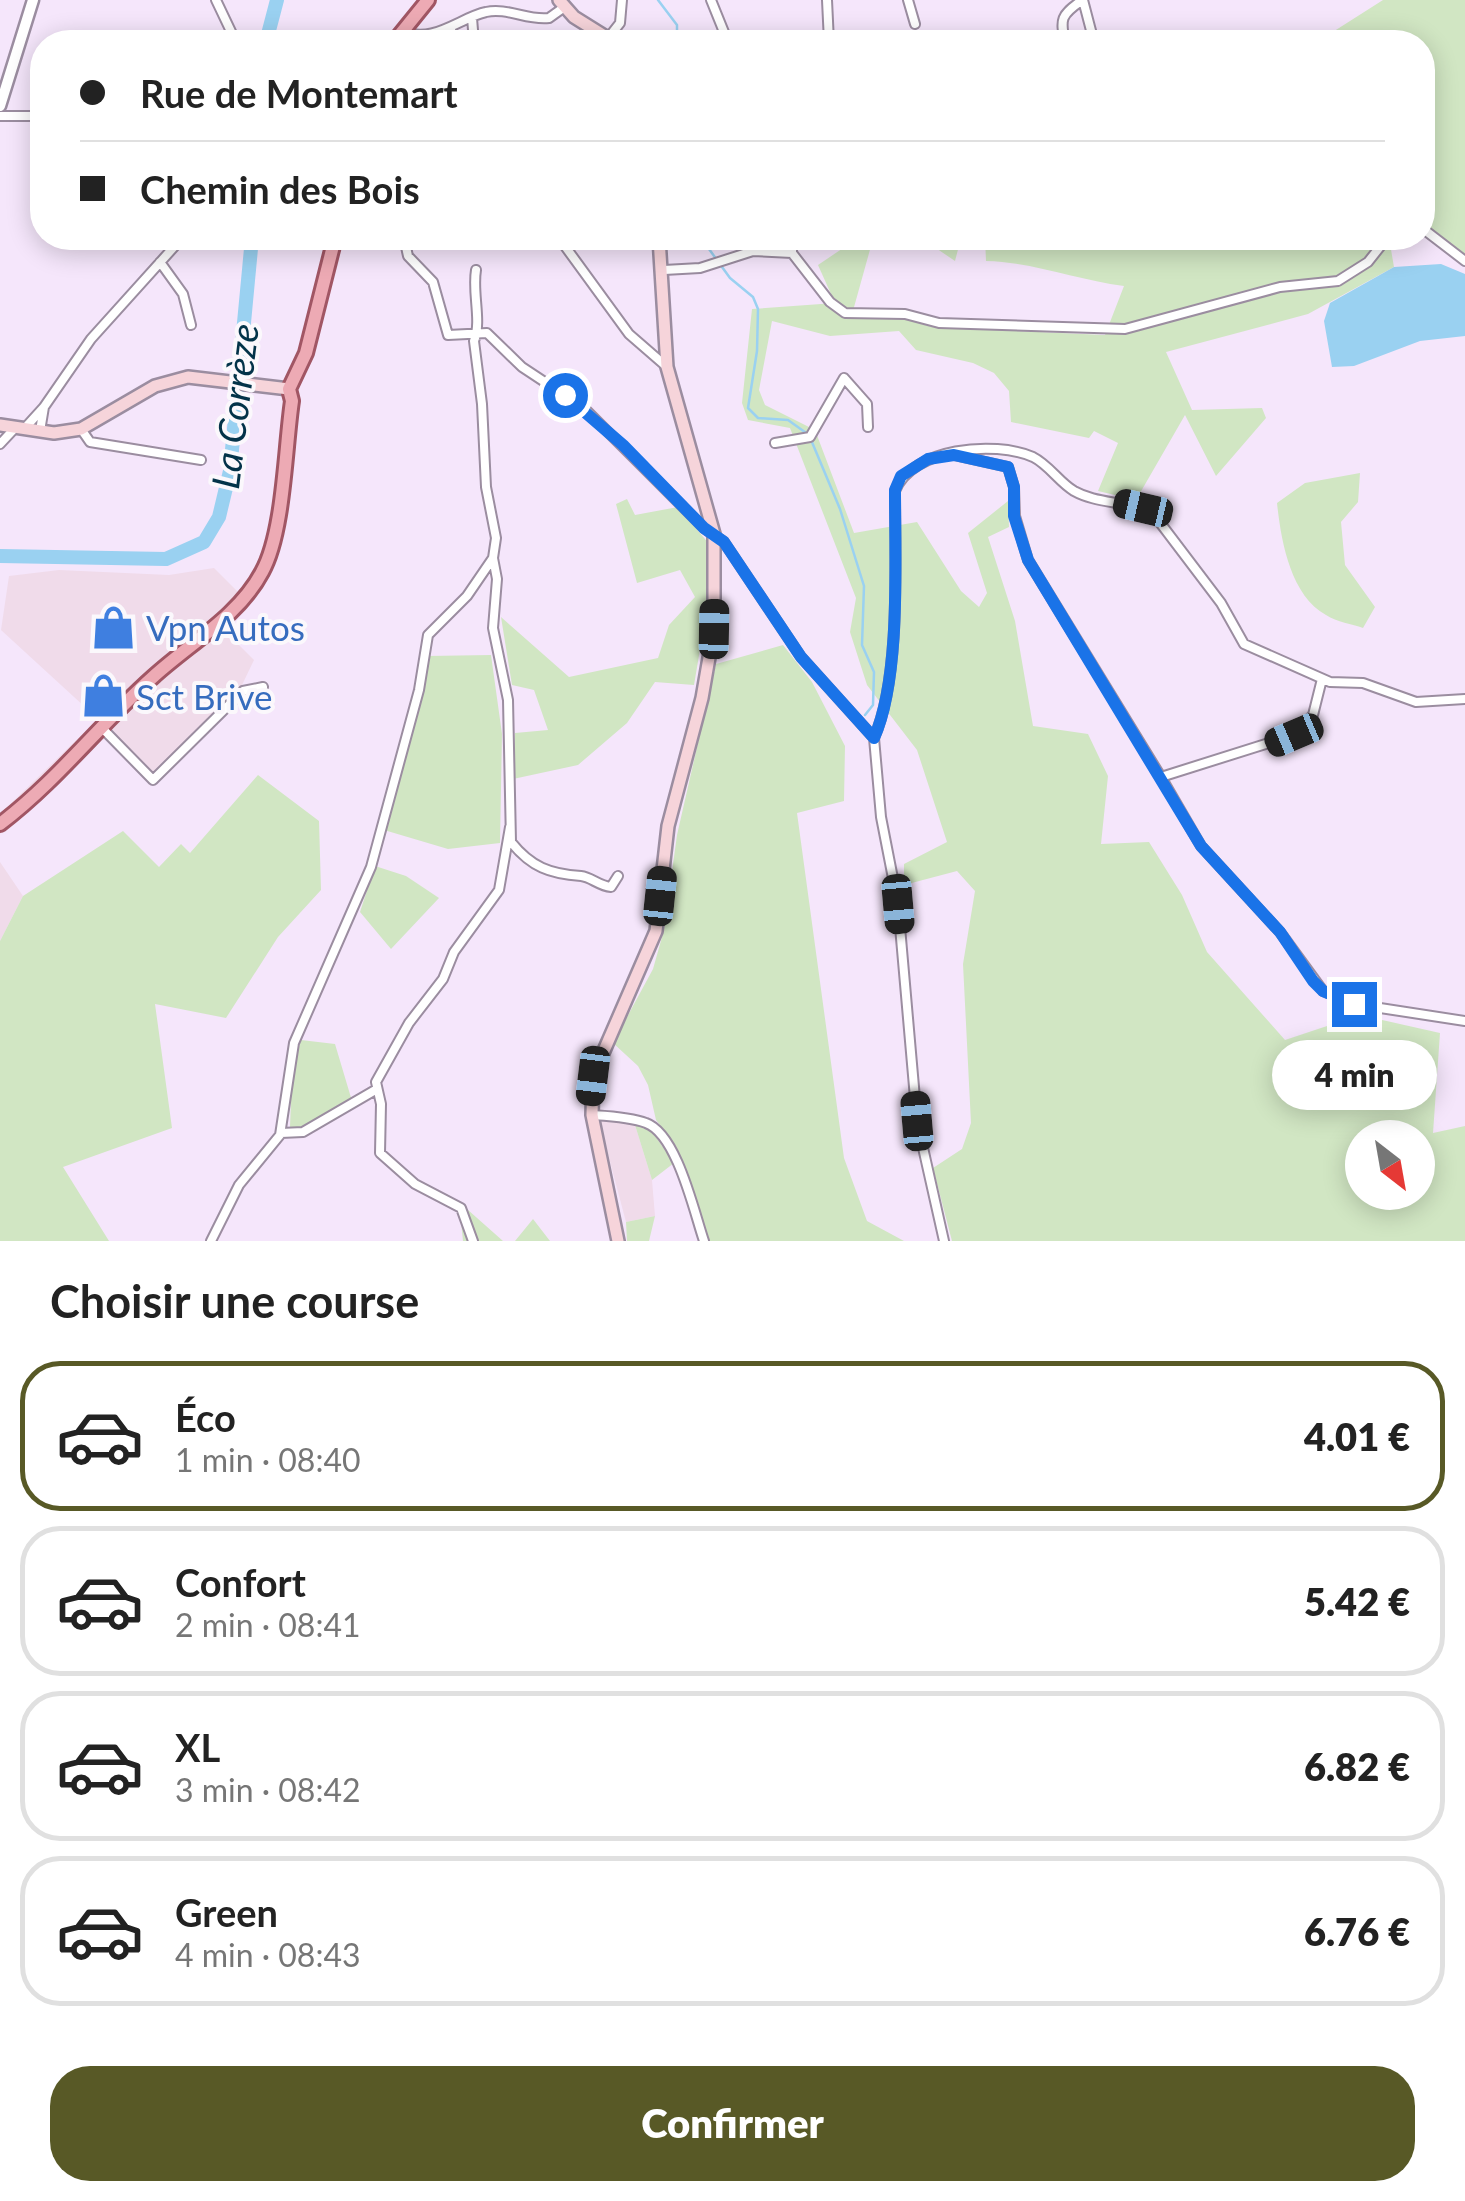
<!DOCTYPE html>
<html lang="fr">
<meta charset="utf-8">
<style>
:root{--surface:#fff;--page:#f6f6f6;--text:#222;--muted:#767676;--line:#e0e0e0;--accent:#585926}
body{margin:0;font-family:Lato,sans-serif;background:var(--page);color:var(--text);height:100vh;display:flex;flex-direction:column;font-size:38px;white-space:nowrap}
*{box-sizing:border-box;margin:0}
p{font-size:32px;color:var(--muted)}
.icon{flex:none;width:55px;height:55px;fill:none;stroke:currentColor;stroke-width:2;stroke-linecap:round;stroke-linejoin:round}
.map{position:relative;height:1241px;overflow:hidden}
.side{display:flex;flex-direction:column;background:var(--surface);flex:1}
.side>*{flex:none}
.banner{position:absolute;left:30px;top:30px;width:1405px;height:220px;border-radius:40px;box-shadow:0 5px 25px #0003;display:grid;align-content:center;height:220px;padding:0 50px;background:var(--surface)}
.needle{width:65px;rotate:149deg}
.controls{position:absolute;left:1345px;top:1120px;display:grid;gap:20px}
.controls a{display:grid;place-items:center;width:90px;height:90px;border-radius:50%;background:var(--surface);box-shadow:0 5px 25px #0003;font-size:50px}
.end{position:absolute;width:45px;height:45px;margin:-22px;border:12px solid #1a73e8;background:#fff;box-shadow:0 0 0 5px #fff}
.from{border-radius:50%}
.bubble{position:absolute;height:70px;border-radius:35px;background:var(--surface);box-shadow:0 5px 25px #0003;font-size:32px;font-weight:800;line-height:70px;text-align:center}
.car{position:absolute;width:30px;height:60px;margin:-30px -15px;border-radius:12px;box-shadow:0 0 8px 2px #0007;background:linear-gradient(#222 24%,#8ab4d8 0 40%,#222 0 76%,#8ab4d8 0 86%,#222 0)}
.banner b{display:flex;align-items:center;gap:35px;height:95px;font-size:38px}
.banner b+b{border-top:2px solid var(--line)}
.banner i{width:25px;height:25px;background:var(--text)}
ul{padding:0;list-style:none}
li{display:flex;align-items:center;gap:30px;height:150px;margin:0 20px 15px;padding:0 30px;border:5px solid var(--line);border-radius:40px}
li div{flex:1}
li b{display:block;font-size:38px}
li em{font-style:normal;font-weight:800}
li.active{border-color:var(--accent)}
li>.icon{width:90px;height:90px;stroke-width:1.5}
h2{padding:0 50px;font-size:45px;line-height:120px}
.primary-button{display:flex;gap:20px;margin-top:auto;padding:20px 50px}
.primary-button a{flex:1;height:115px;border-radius:40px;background:var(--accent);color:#fff;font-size:40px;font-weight:800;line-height:115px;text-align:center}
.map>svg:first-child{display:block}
.industrial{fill:#f0dbea}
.green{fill:#d1e6c3;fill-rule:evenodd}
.water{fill:#9ad1f1}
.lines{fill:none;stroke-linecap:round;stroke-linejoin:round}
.stream{stroke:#9ad1f1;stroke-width:2.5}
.river{stroke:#9ad1f1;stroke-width:14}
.minor-casing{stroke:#9b8da0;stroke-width:12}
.tertiary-casing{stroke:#9b8da0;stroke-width:15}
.secondary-casing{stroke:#9b8da0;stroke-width:16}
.primary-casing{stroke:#a15664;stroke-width:18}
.minor{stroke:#fff;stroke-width:8}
.tertiary{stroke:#fff;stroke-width:10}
.secondary{stroke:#f6d4da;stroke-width:11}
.primary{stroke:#edaab4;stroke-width:12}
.route{stroke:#1a73e8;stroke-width:12}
.labels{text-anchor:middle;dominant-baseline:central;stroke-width:8;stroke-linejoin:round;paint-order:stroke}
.shop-label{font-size:35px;fill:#366cbe;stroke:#fbf8fc;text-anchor:start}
.water-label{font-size:38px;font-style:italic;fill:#033349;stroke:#fbf8fc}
</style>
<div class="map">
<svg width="1465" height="1241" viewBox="0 0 1465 1241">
<rect width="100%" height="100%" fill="#f5e6fb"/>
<path class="industrial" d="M214,568l23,23 9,19 -22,20 30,30 -12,25 -88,89 -43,-42 -111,102v-20l98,-95 -97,-89 8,-54 50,-6 110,5z
M0,862l23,34 -23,45z
M599,1120l36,5 17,55 3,36 -29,6z"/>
<path class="green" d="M1383,0h82v259l-42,-32 -1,-185h-105z
M858,238h13v8l-20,72 53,1 28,8 173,8 19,-49c-47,-6 -91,-24 -138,-25l-1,-23h404l5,29 -86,47 -142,38 26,58 70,-2 4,10 -50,58 -31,-61 -49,85 -38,-9 20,-48 -24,-12 -5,7 -78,-16 -2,-31 -15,-18 -21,-10 -57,-13 -17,-19 -69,5 -58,-15 -13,69 6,15 50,25 39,103 63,-11 44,69 18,16 8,-14 -19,-60 40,-32 1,26 -21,10 27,84 18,105 55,8 20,42 -7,68 48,-2 33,53 25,57 78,88 75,-25 80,18 -7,100 32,-7v115h-513l-19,-73 29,-19 9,-26 -8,-159 12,-73 -18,-20 -53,14v-21l43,-22 -30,-92 -50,-65 -17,-53 6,-34 -66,-170 -42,-8 -6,-17 10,-94 83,-6 -17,-38zM1362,1138h56v54h-56z
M922,238h39l-6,23 -31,-21z
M1360,473l-2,29 -17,20 4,43 30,42 -12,21c-11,-4 -26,-6 -37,-13 -36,-20 -45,-75 -49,-112l28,-20z
M627,499l8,16 43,-8 32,38 -3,63 -13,77 -39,-3 -28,41 -49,42 -65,14 2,-46 33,-3 -14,-40 -22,-5 -11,-68 68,60 89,-19 11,-33 26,-28 -15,-27 -43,13 -21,-79z
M783,645l29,37 33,64 -1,55 -47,12 47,345 23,63 37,20h-196l-32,-95 -20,-26 -8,-35 -10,-19 -25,-23 40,-74 11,-39 13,-95 39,-171z
M491,655l11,79 -2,109 -52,6 -64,-19 43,-174z
M258,775l61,46 2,69 -43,47 -52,81 -71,-14 17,124 -109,39 46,74h-109v-300l23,-45 100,-65 36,36 22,-23 9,9z
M375,866l31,10 33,22 -48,51 -31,-37z
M301,1040l34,4 17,57 -52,28 -10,-2 2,-54z
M635,1125l16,5 23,33 -22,17z
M459,1202l44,39h-40z
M655,1216l-6,25h-22l-1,-19z
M533,1219l17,22h-35z"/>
<path class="water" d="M1441,264l24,10v62l-45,5 -66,25 -22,1 -8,-46 6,-18 64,-36z"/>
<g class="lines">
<path class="stream" d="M658,0l19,25v17
M701,238l29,40 23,19 5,12 -1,42 -9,57 10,10 30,2 21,15 31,74 24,77 -2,59 12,27 -1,33 -8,10"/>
<path class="river" d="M266,42l11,-42
M0,556l166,3 38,-17 15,-25 11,-46 22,-233"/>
<defs>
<path id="minor" d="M216,0l20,42
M711,0l17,42
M827,0l2,42
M908,0l7,24
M1083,0l11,42
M472,18l2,24
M403,31c29,14 58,-14 83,-19 21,-5 42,9 63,6l14,-10
M609,37l11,-14 2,-23
M443,42l8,-13
M1065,42c-5,-23 -4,-27 16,-41
M0,116h42
M1422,228l43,33
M404,238l4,18 25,26 15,53 39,-2 35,34 62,41 120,120 20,14 77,115 73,81 7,79 17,87 19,217 27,120
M559,238l70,96 38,33
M792,238v15
M160,262l23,32 8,31
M664,270l36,-2 53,-17 39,2 38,49 15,11 60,1 34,9 186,6 155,-42 58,-6 30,-19 19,-24
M44,407l47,-68 91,-101
M24,429l20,-22 -4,24
M81,429l9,13 111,18
M775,443l35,-6 34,-59 23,26 1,23
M0,444l15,-16
M954,455l54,12 6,20 1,29 13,44 133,217 133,-42 19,-20 9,-36
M493,558l4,21 -4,49 15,72 3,142c20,25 39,32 70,34 10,1 18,10 30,11l7,-11
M102,728l51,52 90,-89 20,-4
M874,738c27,-61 21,-179 21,-247 17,-43 99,-51 138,-34 16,8 26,25 41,34 25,14 57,9 81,25l66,87 23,41 86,38 33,1 53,19 49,-3
M1161,777l40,69 79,86 43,59 31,13 111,17
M592,1115c16,1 39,2 54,8 31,11 48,89 58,118
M281,1133l22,-1 74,-43
M211,1241l28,-56 41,-50 14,-92 77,-176 48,-177 9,-55 39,-39 26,-38 3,-20 -10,-51 -4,-83 -8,-63c8,-20 -2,-48 2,-71
M473,1241l-12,-33 -46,-24 -35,-31 1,-49 -5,-22 33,-59 34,-44 11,-27 45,-62 11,-63"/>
<path id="tertiary" d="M0,106l33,-106"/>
<path id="secondary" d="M559,0l15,17 40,25
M0,425l54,8 27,-4 74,-43 33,-9 101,12
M618,1241l-26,-126 1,-39 63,-145 12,-105 34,-128 12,-69v-95l-47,-167 -8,-129"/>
<path id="primary" d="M394,42l34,-42
M0,824c57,-43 100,-100 153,-147 36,-33 86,-61 109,-105 22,-39 23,-124 30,-171l-3,-12 17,-36 29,-115"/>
</defs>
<use href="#minor" class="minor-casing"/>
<use href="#tertiary" class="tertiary-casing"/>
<use href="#secondary" class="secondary-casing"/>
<use href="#primary" class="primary-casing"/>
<use href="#minor" class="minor"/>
<use href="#tertiary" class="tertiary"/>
<use href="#secondary" class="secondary"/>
<use href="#primary" class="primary"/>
</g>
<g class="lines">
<path class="route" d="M565,395l58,50 81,83 20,14 77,115 73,81c27,-60 21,-179 21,-248l6,-14 27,-17 26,-4 54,12 6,20v29l14,44 173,286 79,86 33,49 10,10 31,13"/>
</g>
<defs>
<symbol id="shop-bare" viewBox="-9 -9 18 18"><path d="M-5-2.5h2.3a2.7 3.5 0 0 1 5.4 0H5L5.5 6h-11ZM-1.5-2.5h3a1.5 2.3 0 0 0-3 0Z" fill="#3f7fe0" stroke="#fbf8fc" stroke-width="2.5" paint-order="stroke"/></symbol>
</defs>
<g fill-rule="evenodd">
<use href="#shop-bare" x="82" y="596" width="63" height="63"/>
<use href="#shop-bare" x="72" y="664" width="63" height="63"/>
</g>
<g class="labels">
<g class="shop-label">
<text x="146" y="627">Vpn Autos</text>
<text x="136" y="696">Sct Brive</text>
</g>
<g class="water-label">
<text transform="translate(234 406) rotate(-83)">La Corrèze</text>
</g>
</g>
</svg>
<div class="controls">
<a><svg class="needle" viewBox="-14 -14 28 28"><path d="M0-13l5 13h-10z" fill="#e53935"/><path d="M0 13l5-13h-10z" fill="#767676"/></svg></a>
</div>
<i class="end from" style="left:565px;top:395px"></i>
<i class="end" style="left:1354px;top:1004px"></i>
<div class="bubble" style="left:1272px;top:1040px;width:165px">4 min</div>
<i class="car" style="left:1143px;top:508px;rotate:283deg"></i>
<i class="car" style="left:714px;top:629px;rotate:1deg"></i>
<i class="car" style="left:1294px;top:735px;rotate:247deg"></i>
<i class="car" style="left:660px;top:896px;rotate:6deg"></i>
<i class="car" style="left:898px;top:904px;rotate:175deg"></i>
<i class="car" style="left:593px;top:1076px;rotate:187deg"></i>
<i class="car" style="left:917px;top:1121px;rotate:355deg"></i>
<div class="banner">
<b><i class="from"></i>Rue de Montemart</b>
<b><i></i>Chemin des Bois</b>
</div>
</div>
<section class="side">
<h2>Choisir une course</h2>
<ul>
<li class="active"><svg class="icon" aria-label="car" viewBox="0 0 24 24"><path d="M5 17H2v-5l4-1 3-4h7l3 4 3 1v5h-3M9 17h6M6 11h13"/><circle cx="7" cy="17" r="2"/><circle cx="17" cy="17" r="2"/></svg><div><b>Éco</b><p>1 min · 08:40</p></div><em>4.01 €</em></li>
<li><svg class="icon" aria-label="car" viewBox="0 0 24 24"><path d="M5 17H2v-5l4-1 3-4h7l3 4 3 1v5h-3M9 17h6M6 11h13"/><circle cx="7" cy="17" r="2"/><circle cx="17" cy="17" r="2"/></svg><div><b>Confort</b><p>2 min · 08:41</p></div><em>5.42 €</em></li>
<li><svg class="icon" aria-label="car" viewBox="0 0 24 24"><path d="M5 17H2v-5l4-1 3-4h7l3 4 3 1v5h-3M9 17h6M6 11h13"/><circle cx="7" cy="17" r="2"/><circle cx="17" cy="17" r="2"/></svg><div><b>XL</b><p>3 min · 08:42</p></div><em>6.82 €</em></li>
<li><svg class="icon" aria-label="car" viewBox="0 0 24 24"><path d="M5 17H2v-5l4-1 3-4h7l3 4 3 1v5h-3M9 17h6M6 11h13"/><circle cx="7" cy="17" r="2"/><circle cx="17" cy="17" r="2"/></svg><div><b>Green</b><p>4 min · 08:43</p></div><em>6.76 €</em></li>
</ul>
<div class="primary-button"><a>Confirmer</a></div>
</section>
